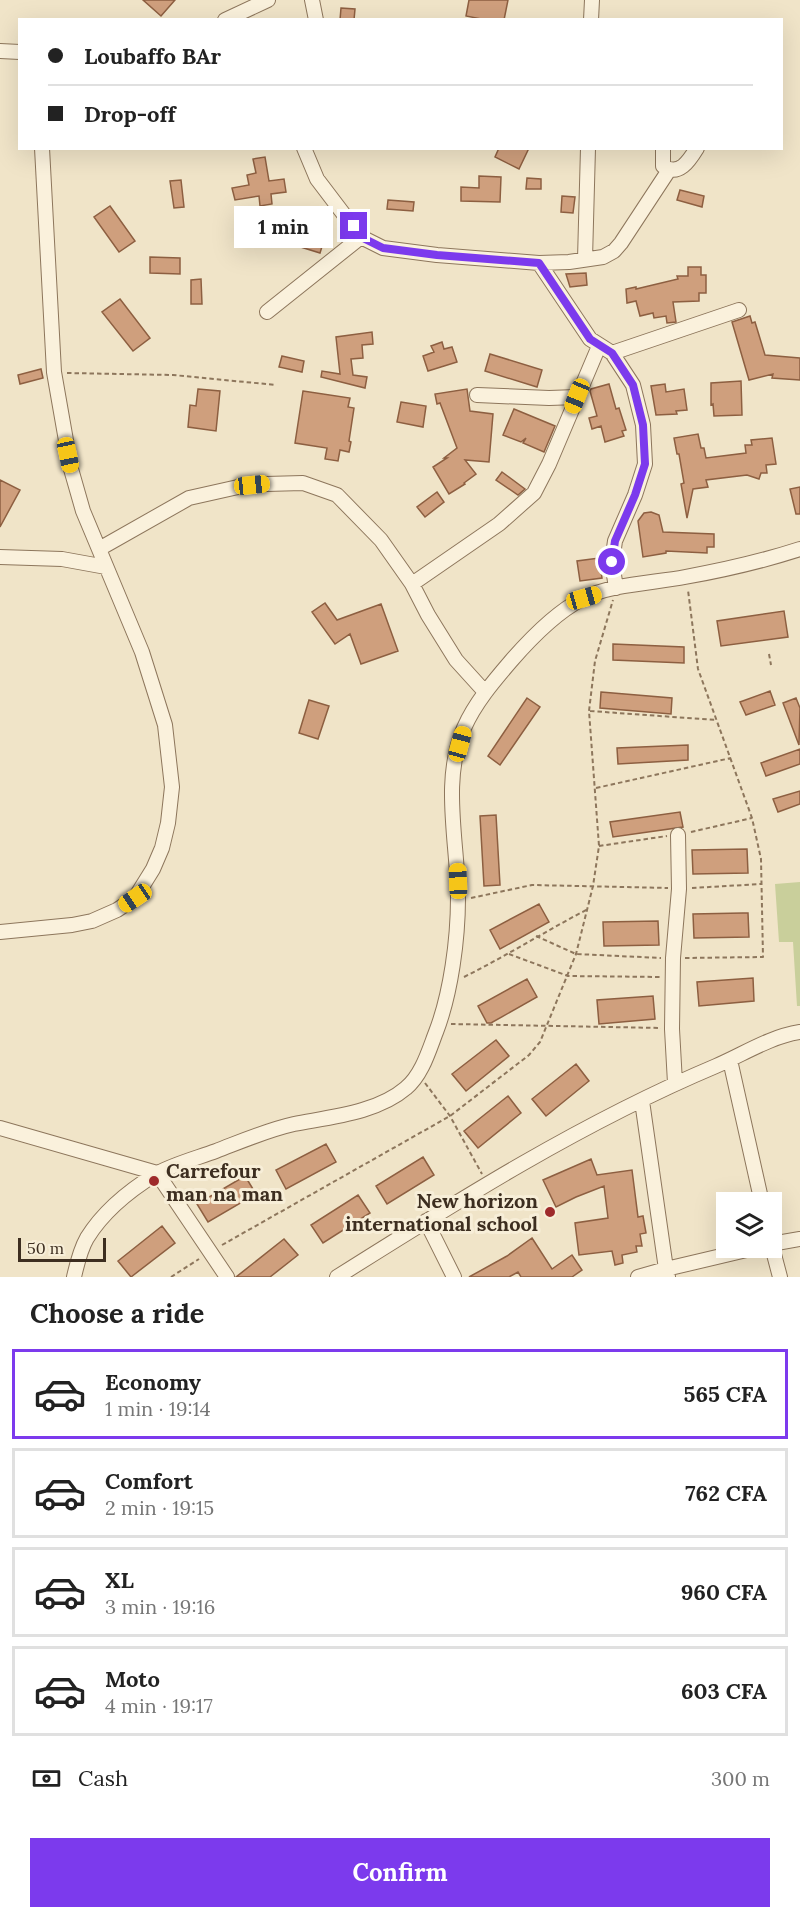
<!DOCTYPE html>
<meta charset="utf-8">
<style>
:root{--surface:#fff;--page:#f6f6f6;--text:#222;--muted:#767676;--line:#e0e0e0;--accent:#7c3aed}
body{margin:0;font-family:Lora,serif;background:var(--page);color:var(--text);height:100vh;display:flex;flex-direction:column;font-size:22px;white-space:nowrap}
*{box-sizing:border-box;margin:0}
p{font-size:20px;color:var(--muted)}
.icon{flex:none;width:33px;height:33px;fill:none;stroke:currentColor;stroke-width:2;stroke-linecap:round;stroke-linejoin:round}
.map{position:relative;height:1277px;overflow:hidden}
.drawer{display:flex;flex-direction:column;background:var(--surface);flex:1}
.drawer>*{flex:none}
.guide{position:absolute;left:18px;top:18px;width:765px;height:132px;border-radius:0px;box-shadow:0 6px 24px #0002;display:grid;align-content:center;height:132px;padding:0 30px;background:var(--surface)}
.tools{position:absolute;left:716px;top:1192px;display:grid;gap:12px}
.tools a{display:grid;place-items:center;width:66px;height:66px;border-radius:0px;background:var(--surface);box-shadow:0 6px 24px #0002;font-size:30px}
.scale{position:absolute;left:18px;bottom:15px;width:88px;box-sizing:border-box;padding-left:6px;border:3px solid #3d2e20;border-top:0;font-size:16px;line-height:21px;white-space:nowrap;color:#3d2e20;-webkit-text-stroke:4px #f7eed8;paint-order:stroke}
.end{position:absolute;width:27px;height:27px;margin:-14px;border:8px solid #7c3aed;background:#fff;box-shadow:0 0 0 3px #fff}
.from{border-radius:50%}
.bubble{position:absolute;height:42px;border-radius:0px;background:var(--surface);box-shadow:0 6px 24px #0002;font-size:20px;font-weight:700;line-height:42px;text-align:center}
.car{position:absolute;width:18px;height:36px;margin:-18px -9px;border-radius:8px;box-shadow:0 0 4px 2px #0007;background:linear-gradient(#f5c518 24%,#345 0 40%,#f5c518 0 76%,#345 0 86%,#f5c518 0)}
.guide b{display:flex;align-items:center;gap:21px;height:57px;font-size:22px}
.guide b+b{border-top:2px solid var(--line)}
.guide i{width:15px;height:15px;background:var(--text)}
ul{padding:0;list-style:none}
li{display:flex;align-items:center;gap:18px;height:90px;margin:0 12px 9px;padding:0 18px;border:3px solid var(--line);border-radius:0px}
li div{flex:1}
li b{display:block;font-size:22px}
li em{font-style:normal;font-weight:700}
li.selected{border-color:var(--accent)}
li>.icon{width:54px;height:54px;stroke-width:1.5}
h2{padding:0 30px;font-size:27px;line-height:72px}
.pay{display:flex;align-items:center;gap:15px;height:66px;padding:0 30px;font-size:22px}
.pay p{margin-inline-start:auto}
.button{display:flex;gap:12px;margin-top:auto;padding:12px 30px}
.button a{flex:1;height:69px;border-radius:0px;background:var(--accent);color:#fff;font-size:24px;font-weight:700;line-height:69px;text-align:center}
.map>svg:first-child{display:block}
.green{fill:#c9cf9b}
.building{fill:#cf9f7d;stroke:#8d5f41;stroke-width:1.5}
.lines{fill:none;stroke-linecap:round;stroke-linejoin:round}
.minor-casing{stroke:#8d765c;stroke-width:16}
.path{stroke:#8d765c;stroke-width:2;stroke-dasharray:4.5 3;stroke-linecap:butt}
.minor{stroke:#faf1dc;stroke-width:14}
.route{stroke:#7c3aed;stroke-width:8}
.poi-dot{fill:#9e2a2b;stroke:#f7eed8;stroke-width:2}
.labels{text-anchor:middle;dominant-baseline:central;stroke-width:6;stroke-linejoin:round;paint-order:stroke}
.poi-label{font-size:20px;font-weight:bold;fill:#3d2e20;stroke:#f7eed8;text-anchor:start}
</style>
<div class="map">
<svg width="800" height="1277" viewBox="0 0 800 1277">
<rect width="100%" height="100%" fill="#f0e4c8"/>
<path class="green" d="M800,882v124h-3l-4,-64h-14l-4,-58z"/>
<path class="building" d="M143,0h32l-14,16z
M469,0h39l-4,20h-18l-20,-4z
M341,8l14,1 -1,11h-14z
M499,148h30l-10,21 -24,-12z
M265,157l4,24 15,-2 2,13 -15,2 1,10 -12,2 -1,-10 -24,4 -3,-12 17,-3 -2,-10 9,-2 -3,-14z
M479,176l22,1 -1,25 -39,-1v-14l18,1z
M527,178l14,1v10h-15z
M181,180l3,27 -10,1 -4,-27z
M680,190l24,6 -2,11 -25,-7z
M562,196l13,1 -2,16 -12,-1z
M388,200l26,2 -1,9 -26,-2z
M110,206l25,35 -16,11 -25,-35z
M268,225l25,8 3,-8 14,4 -2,6 16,5 -4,13 -55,-17z
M150,257l30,1v16l-30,-1z
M688,267h13v8h5v18h-7v8l-26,1 3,20 -9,1 -1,-7 -12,2 -1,-5 -13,3 -4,-15 -9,2 -1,-14 10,-2v2l42,-10 -1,-3h11z
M586,273l1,12 -17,2 -4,-13z
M201,279l1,25h-11v-24z
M120,299l30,39 -17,13 -31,-39z
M750,316l2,7 3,-1 10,33 35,3v22l-28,-2 1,-4 -24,6 -17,-58z
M372,332l1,12 -11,1 1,13 -12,1 2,16 14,2 -2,11 -44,-11 1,-6 18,3 -4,-37z
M442,342l2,7 8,-2 5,15 -29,9 -5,-15 11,-4 -3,-6z
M490,354l52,16 -5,17 -52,-16z
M282,356l22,5 -2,11 -23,-5z
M41,369l2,9 -23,6 -2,-9z
M741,381l1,34 -28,1 -1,-12 -2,1v-22z
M609,384l7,25 3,-1 7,22 -4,1 2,5 -19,6 -4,-16 -9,3 -3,-11 8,-2 -7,-25 1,-2z
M665,384l1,8 18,-3 3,21 -11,1 1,3 -21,1 -5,-29z
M198,389l22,2 -4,40 -28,-4 2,-22 6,1z
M467,389l3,22 23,3 -4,48 -24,-2 11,14 -12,9 1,1 -16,10 -16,-27 14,-9h-3l13,-10 -17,-45 -3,1 -2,-10z
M303,391l47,7 -2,9 6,1 -5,33 2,1 -2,10 -9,-2 -2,11 -13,-2 2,-11 -32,-5z
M401,402l25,4 -3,21 -26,-5z
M514,409l41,17 -11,26 -21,-9 3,-5 -5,4 -18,-7z
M698,434l3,14h3l2,10 40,-5 -1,-8h7l-1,-5 21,-2 4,26 -10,1 1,8h-6l-2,6 -12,-4 -41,5 2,7 -15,2 -6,29 -6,-34 3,-1 -5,-29h-2l-3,-16z
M502,472l23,17 -7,6 -22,-15z
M0,480l20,10 -20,37z
M800,487v27h-4l-6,-25z
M437,492l7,10 -19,15 -8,-10z
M651,512l8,3 4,17 51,2v13h-7v6l-41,-2v2l-23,4 -5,-36 6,-8z
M599,558l3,20 -22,3 -3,-20z
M325,603l12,17 44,-16 17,47 -37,13 -11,-30 -15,10 -23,-32z
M784,611l4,26 -67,9 -4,-25z
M613,644l71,3v16l-71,-3z
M770,691l5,14 -29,10 -6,-13z
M601,692l71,6 -1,16 -71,-6z
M527,698l13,9 -40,58 -12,-9z
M796,698l4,10 -1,37 -16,-42z
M309,700l20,6 -11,33 -19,-6z
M688,745v15l-70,4 -1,-16z
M800,749v15l-34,12 -5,-13z
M800,791v13l-22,8 -5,-13z
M680,812l3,15 -70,10 -3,-15z
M496,815l4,70 -16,1 -4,-70z
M747,849l1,24 -55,1 -1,-24z
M539,904l10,18 -49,27 -10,-19z
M743,913h5l1,24 -55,1 -1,-24z
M658,921l1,24 -55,1 -1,-24z
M753,978l1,23 -55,5 -2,-24z
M527,979l10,18 -46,26h-4l-9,-17z
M653,996l2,23 -56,5 -2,-24z
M496,1040l13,16 -43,35 -14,-17z
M576,1064l13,17 -43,35 -14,-17z
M508,1096l13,17 -43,35 -14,-17z
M326,1144l10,18 -50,27 -10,-19z
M423,1157l11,18 -47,29 -11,-18z
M591,1159l6,16 35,-5 6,47 5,-1 3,17 -6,1 2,12h-6l1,6 -15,3 1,8 -8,2 -3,-14 -33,4 -4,-32 33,-5 -4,-32 -28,11 -20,10 -13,-27z
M245,1176l11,18 -48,28 -11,-18z
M358,1195l12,18 -47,30 -12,-18z
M162,1226l13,17 -44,34 -13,-16z
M532,1238l20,31 20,-14 10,15 -10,7h-51l-3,-5 -9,5h-40l38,-21z
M284,1239l14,16 -28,22h-34z"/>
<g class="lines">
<defs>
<path id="minor" d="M312,0l4,20
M225,20l43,-20
M591,20l1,-20
M0,51l20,1
M304,148l13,31 44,58 22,11 54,7 102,8 30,-1 34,-5 11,-6 7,-8 48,-73
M663,148v18c16,11 26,-5 34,-18
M585,259l3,-111
M539,263l51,76 22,14 21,32 10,40 2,39 -10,31 -20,46 -3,21 4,26
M267,312l94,-75
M612,353l127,-43
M477,395l72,3 28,-1
M99,549l90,-51 49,-11 28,-3 37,-1 34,12 44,45 31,44 16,31 28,45 29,32
M0,557l62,2 44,8
M412,584l87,-60 35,-31 15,-29 50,-118
M0,932l72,-7 20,-4 25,-11 18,-12 18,-29 9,-21 6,-25 4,-36 -7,-62 -11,-35 -12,-38 -59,-141 -12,-42 -17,-97 -12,-224
M730,1060l32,143
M675,1083l-3,-54 1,-71 6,-69 -1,-54
M0,1128l157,45 70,104
M426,1221l28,56
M771,1243l9,34
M771,1244l29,-5
M74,1277c3,-13 6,-27 13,-39 16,-26 43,-48 69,-64 18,-10 41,-16 60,-23 26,-10 51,-21 78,-27 36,-7 83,-11 112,-36 16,-13 23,-38 30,-56 15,-39 22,-93 22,-134 0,-55 -17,-117 6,-170 11,-25 29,-46 47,-67 20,-23 44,-48 71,-62 28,-15 72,-16 103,-22 39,-7 78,-16 115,-28
M337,1277c122,-77 246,-155 379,-211 28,-12 53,-29 84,-34
M638,1277l28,-8 -24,-168
M668,1277l-2,-8 89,-21"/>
</defs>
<use href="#minor" class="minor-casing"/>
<path class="path" d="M67,373l106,2 103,10
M769,654l2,11
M590,711l126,9
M596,788l135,-30
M691,832l61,-14
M599,846l68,-10
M692,888l69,-4
M471,898l61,-13 136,3
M536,936l40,18 85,4
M509,954l59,22 93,1
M685,958l78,-1 -2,-98 -9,-41 -54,-149 -10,-79
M464,977c42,-21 82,-46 124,-68
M451,1024l210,4
M425,1083l25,33 32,58
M222,1245l228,-129 79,-61 11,-13 36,-88 17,-68 6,-40 -10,-135 6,-50 18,-61
M171,1277l28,-18"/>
<use href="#minor" class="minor"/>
</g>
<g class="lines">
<path class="route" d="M354,226l7,11 22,11 54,7 102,8 51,76 22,14 21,32 10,40 2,39 -10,31 -20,46 -3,21"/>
</g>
<g class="poi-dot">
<circle cx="154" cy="1181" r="6"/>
<circle cx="550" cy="1212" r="6"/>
</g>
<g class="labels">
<g class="poi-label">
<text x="166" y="1170">Carrefour<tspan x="166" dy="23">man na man</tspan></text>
<text x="538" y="1200" text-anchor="end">New horizon<tspan x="538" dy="23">international school</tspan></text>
</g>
</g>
</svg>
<div class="tools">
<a><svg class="icon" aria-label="layers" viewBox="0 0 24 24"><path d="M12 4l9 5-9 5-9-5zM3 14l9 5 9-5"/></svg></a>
</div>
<div class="scale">50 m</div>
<i class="end from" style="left:612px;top:562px"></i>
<i class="end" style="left:354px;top:226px"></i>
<div class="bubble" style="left:234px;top:206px;width:99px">1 min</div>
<i class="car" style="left:577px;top:396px;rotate:202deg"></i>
<i class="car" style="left:68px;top:455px;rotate:168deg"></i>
<i class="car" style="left:252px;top:485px;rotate:84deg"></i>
<i class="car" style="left:584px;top:598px;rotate:74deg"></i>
<i class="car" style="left:460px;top:744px;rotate:15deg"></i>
<i class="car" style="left:458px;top:881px;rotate:358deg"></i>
<i class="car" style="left:135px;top:898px;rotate:236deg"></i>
<div class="guide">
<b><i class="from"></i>Loubaffo BAr</b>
<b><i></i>Drop-off</b>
</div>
</div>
<section class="drawer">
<h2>Choose a ride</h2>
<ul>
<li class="selected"><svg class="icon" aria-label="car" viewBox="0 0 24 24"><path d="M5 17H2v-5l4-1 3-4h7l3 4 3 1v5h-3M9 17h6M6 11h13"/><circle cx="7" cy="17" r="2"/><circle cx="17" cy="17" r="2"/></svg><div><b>Economy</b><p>1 min · 19:14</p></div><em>565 CFA</em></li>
<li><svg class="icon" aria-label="car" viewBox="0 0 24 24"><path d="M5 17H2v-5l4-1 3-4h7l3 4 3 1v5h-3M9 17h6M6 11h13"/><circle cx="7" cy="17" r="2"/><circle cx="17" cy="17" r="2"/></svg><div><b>Comfort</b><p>2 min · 19:15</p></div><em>762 CFA</em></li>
<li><svg class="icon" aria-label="car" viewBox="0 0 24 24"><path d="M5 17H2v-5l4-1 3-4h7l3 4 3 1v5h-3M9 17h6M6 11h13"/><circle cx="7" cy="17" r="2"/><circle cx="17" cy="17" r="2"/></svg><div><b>XL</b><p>3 min · 19:16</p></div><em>960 CFA</em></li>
<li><svg class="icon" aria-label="car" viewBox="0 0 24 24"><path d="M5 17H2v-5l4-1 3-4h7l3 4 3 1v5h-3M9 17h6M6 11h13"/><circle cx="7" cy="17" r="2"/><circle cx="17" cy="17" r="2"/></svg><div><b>Moto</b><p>4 min · 19:17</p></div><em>603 CFA</em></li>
</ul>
<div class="pay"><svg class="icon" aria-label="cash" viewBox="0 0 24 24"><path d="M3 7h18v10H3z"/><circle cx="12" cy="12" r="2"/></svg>Cash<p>300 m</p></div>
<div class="button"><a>Confirm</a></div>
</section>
